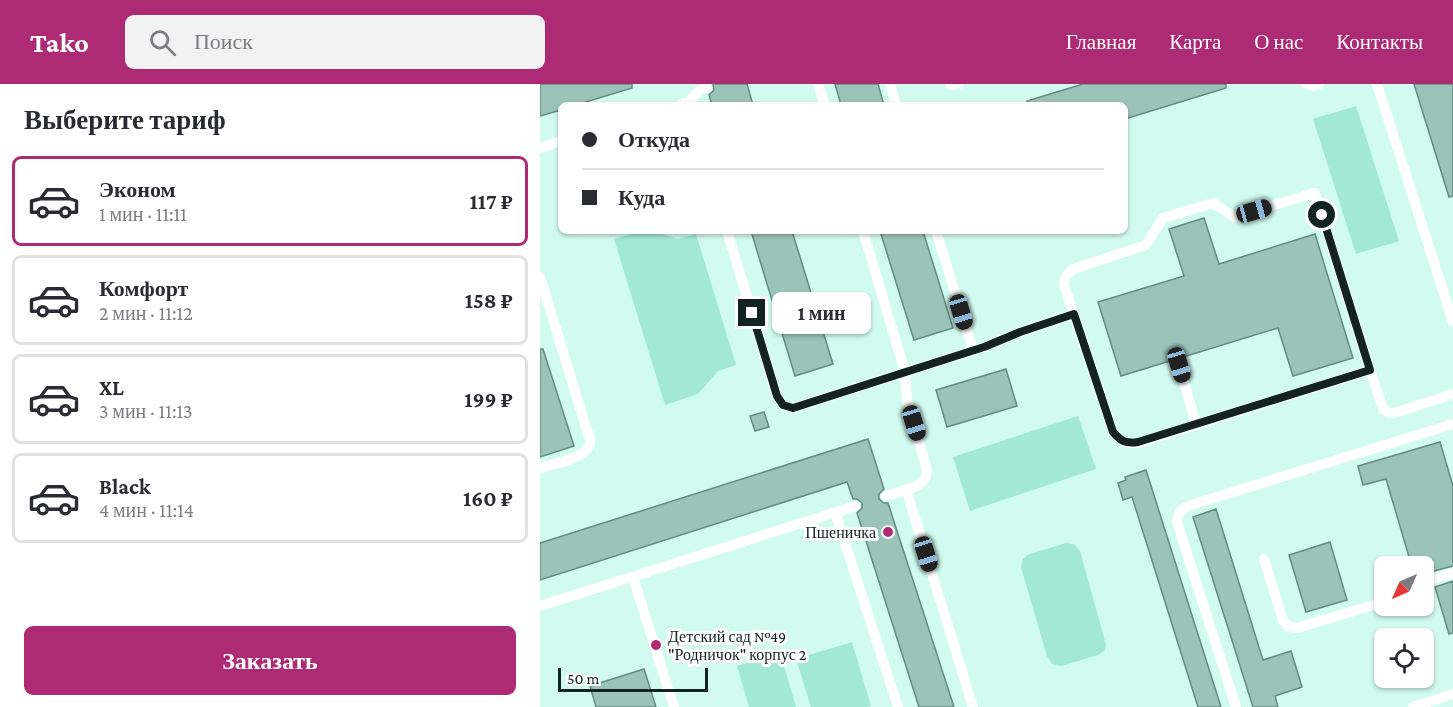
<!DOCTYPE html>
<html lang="ru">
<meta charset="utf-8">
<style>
:root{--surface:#fff;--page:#f2f2f3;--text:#2b2b33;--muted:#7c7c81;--line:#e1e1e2;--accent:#ad2a75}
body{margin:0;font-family:"Crimson Pro",serif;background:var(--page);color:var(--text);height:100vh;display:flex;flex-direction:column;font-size:22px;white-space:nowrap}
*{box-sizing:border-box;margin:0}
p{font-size:20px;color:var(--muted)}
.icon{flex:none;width:33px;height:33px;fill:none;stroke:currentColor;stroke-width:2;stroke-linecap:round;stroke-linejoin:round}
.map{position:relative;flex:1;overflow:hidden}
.details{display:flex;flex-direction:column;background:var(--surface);width:540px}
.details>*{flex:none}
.banner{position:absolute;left:18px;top:18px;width:570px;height:132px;border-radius:9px;box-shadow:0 2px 4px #0004;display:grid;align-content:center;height:132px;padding:0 24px;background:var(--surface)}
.needle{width:39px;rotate:225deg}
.controls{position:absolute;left:834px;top:472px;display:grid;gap:12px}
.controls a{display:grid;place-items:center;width:60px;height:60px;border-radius:9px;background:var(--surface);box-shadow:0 2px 4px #0004;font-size:30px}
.scale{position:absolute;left:18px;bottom:15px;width:150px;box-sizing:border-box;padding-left:6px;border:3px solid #13231f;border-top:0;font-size:16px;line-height:21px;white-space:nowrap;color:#13231f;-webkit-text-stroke:4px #fdfdfd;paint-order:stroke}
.end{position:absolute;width:27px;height:27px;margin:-14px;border:8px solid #13231f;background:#fff;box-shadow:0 0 0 3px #fff}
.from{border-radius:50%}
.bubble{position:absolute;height:42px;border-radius:9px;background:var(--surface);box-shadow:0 2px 4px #0004;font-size:20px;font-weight:700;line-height:42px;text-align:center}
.car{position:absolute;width:18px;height:36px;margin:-18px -9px;border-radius:8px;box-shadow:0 0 4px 2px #0007;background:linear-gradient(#222 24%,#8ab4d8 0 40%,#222 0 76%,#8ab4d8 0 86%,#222 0)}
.banner b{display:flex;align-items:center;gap:21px;height:57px;font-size:22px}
.banner b+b{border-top:2px solid var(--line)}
.banner i{width:15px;height:15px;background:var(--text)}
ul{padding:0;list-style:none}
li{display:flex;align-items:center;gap:18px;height:90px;margin:0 12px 9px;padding:0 12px;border:3px solid var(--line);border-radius:9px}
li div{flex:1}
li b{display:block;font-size:22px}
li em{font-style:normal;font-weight:700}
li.on{border-color:var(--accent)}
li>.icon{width:54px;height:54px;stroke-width:1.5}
h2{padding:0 24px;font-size:27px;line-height:72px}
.cta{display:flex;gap:12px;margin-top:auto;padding:12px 24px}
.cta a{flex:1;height:69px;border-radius:9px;background:var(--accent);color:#fff;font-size:24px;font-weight:700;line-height:69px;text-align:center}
header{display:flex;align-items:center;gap:36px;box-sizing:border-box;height:84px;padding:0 30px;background:var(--accent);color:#fff}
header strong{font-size:28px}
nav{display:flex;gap:33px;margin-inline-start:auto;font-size:21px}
.search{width:420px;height:54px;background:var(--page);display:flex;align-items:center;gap:15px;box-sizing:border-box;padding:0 21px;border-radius:9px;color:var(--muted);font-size:22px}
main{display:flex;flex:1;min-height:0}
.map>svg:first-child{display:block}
.green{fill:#a1e8d5}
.building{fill:#9ac4b8;stroke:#638b80;stroke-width:1.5}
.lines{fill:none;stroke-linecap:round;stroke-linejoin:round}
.lane{stroke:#fff;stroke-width:10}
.route{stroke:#13231f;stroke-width:8}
.poi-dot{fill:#ad2a75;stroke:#fdfdfd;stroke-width:2}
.labels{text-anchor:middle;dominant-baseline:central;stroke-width:6;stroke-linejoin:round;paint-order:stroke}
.poi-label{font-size:16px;fill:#13231f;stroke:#fdfdfd;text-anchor:end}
</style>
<header>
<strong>Tako</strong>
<div class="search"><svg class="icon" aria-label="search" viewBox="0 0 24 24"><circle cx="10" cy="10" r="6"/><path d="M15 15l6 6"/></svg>Поиск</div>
<nav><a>Главная</a><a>Карта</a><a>О нас</a><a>Контакты</a></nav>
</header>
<main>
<section class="details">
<h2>Выберите тариф</h2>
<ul>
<li class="on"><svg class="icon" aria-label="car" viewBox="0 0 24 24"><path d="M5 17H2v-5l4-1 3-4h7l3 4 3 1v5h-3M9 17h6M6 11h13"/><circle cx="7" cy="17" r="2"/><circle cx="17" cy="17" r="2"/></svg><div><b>Эконом</b><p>1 мин · 11:11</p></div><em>117 ₽</em></li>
<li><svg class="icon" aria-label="car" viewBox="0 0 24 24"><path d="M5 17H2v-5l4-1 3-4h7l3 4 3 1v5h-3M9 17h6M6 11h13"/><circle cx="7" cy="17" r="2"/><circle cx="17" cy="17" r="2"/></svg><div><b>Комфорт</b><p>2 мин · 11:12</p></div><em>158 ₽</em></li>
<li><svg class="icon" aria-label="car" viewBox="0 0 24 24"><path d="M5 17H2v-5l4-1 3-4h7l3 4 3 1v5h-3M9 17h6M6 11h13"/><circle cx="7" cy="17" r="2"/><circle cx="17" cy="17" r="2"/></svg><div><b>XL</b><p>3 мин · 11:13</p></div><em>199 ₽</em></li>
<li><svg class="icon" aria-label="car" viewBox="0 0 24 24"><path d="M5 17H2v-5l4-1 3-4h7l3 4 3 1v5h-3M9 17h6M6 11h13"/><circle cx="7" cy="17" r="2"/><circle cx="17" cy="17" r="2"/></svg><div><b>Black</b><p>4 мин · 11:14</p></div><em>160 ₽</em></li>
</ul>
<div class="cta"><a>Заказать</a></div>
</section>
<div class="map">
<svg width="913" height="623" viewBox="0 0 913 623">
<rect width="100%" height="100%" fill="#d0fbee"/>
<path class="green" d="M816,22l43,135 -43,13 -43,-135z
M102,147h11l25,8 18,-5 40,131 -18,6 -20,23 -33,11 -51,-166z
M538,332l18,53 -126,42 -17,-54z
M526,459l8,1 6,7 26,94 -2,6 -6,4 -37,11 -9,-2 -5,-8 -26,-89 2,-8 4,-4z
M312,558l19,64 -4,1h-56l-15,-48z
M240,569l16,54h-47l-12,-41z"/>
<path class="building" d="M0,0h92v4l-56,17h-15v5l-21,6z
M173,0h34l6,21h-41l-3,-10 5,-5z
M295,0h43l6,21h-43z
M543,0h143v4l-101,31v-14h-97l-1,-4z
M874,0h39v112l-4,1z
M664,134l15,46 96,-30 38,124 -60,18 -15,-48 -157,48 -23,-74 86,-26 -15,-47z
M211,147h41l41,133 -38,12z
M340,147h43l30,97 -39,12z
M0,265h3l31,97 -34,11z
M466,285l11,37 -70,21 -11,-37z
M224,328l5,15 -14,4 -5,-15z
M328,355l16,50 -5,5v5l5,4h4l66,204h-35l-62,-194 5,-5v-5l-5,-4h-4l-6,-17 -307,98v-37z
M900,358l13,44v80l-23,6 -1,-6 -17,1 -26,-88 -23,6 -5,-19z
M606,386l75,237h-23l-66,-210 -9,3 -5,-17 8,-3 -1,-3z
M676,425l47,151 28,-9 11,36 -27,9 3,11h-25l-60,-190z
M790,458l17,58 -41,12 -17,-57z
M913,497v52l-4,1 -14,-47z
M104,585l12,38h-60l-6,-21z"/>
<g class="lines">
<path class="lane" d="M278,0l7,21
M350,0l6,21
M411,0v1l8,-1
M766,0l7,2 6,-2
M837,0l76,238
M139,21l10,-3 11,-12 7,-2
M0,64l21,-7
M187,147l50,165 6,9 10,3 191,-61 36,-15 54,-18
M323,147l42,141 2,29 19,65c1,6 1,11 -3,15 -5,7 -28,12 -37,15
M396,147l37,119
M0,193l50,163c0,2 -1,7 -3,9 -5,10 -36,15 -47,19
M639,281l17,59
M830,286l-55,-177 -81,24 -21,-14 -50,15 -17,27 -70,23c-8,4 -11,8 -12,17l49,147c8,9 12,12 25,11l232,-73 13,39 6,4h5l59,-19
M366,405l67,218
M295,428l63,195
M724,475l19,61 5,6 9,2 87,-26
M93,493l41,130
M884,498l29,-9
M0,522l315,-100
M696,623l-59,-185c1,-10 5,-14 14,-17l262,-81
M873,623l40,-13"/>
</g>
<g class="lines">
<path class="route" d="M212,229l25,83 6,9 10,3 191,-61 36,-15 54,-18 39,118c8,9 12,12 25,10l232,-72 -48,-155"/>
</g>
<g class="poi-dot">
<circle cx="348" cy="448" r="6"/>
<circle cx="116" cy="561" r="6"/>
</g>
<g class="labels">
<g class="poi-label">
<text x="336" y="448">Пшеничка</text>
<text x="128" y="552" text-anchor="start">Детский сад №49<tspan x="128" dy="18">"Родничок" корпус 2</tspan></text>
</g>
</g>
</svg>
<div class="controls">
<a><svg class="needle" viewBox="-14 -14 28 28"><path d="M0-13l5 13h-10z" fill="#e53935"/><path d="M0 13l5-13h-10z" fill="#7c7c81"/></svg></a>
<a><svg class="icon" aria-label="locate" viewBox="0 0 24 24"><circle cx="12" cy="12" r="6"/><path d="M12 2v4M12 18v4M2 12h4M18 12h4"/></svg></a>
</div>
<div class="scale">50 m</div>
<i class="end from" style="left:782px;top:131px"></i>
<i class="end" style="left:212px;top:229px"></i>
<div class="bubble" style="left:232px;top:208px;width:99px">1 мин</div>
<i class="car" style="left:714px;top:127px;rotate:74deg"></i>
<i class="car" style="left:421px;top:228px;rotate:163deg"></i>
<i class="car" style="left:639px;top:281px;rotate:163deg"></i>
<i class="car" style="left:374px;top:339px;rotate:163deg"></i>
<i class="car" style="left:386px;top:470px;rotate:163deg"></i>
<div class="banner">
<b><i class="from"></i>Откуда</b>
<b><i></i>Куда</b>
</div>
</div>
</main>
